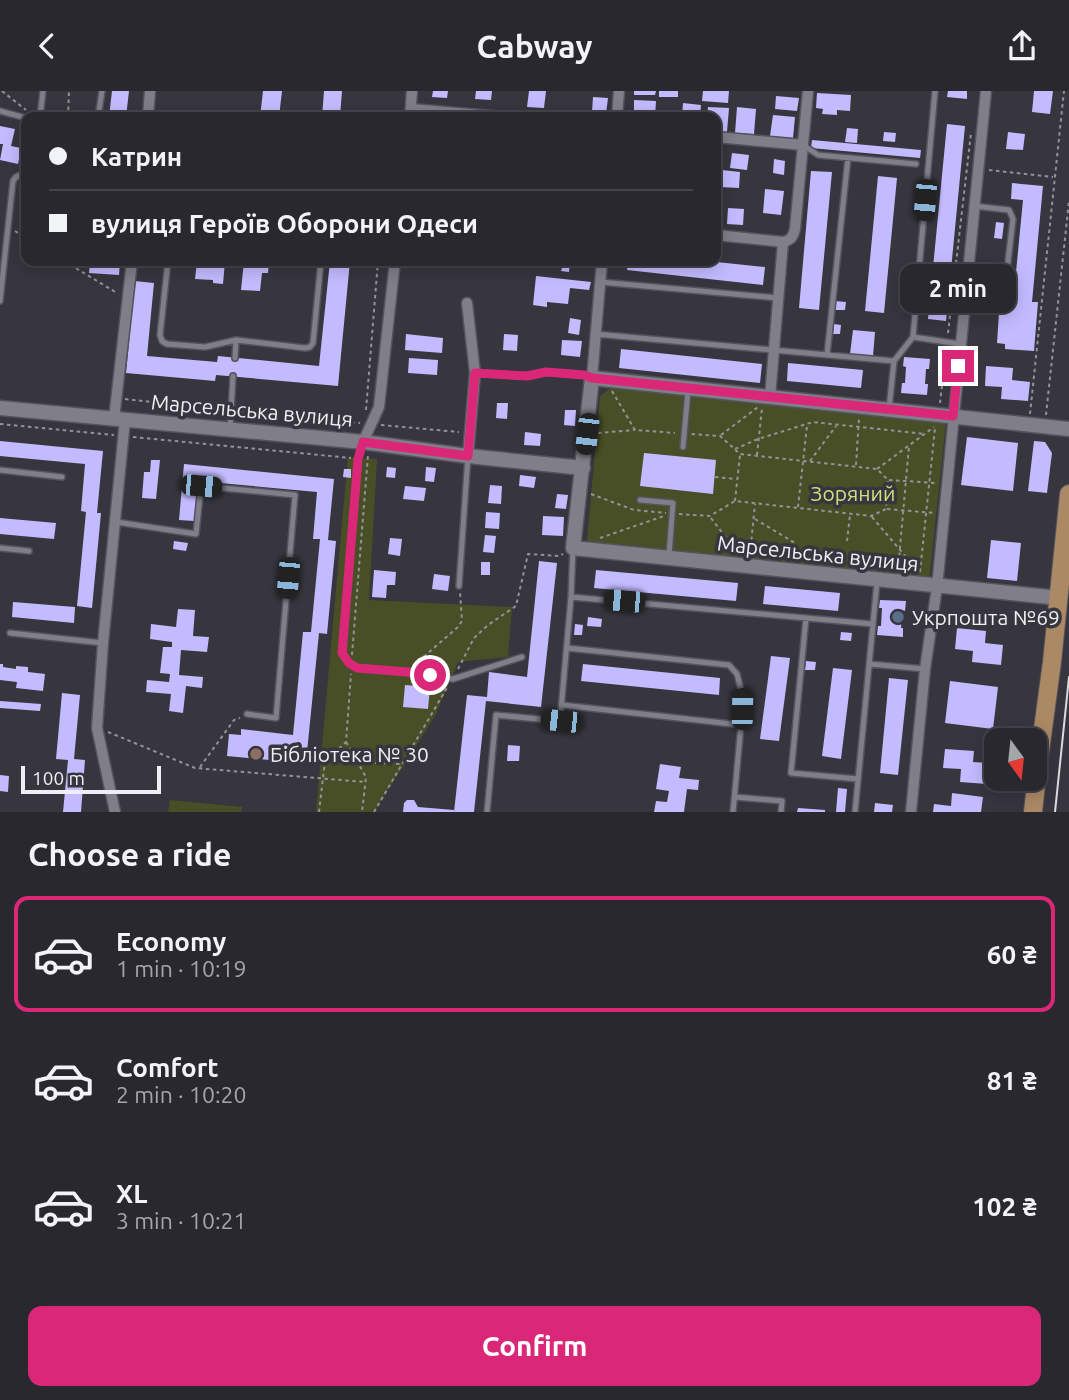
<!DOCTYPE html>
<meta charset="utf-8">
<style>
:root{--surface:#29282f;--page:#35343b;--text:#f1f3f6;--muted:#a5a6aa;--line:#45444b;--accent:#db2777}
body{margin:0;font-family:Ubuntu,sans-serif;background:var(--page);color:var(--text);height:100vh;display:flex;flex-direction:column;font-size:26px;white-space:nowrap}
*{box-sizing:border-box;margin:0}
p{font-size:23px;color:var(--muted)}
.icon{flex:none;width:38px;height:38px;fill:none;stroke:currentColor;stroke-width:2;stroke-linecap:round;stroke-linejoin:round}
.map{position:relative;height:721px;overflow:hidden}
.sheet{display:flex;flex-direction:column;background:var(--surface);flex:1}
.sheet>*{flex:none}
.banner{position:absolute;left:21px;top:21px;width:700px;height:154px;border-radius:14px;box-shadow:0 4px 18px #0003,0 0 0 2px var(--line);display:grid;align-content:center;height:154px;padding:0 28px;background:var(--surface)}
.needle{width:46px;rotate:165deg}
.controls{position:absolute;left:984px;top:637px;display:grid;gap:14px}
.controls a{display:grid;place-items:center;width:63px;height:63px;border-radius:14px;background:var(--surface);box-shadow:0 4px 18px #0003,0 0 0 2px var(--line);font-size:35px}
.scale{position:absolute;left:21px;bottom:18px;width:140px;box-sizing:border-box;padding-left:7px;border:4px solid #eeeef4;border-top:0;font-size:19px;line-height:24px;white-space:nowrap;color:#eeeef4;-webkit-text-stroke:5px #37363f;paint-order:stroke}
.end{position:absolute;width:32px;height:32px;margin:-16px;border:9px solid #db2777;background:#fff;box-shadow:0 0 0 4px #fff}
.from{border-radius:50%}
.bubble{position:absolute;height:49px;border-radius:14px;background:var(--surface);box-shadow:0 4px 18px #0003,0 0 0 2px var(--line);font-size:23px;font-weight:600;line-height:49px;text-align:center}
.car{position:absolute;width:21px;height:42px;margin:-21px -10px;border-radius:9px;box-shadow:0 0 5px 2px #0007;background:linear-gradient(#222 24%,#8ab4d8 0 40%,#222 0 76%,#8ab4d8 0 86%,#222 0)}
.banner b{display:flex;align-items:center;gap:24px;height:66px;font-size:26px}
.banner b+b{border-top:2px solid var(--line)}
.banner i{width:18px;height:18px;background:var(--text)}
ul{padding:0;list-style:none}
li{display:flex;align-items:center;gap:21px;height:116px;margin:0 14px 10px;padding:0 14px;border:4px solid transparent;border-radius:14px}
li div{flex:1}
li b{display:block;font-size:26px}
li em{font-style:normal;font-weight:600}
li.current{border-color:var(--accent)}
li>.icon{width:63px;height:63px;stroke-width:1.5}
h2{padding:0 28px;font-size:32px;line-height:84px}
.primary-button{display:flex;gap:14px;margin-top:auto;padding:14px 28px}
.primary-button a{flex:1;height:80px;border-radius:14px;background:var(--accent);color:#fff;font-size:28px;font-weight:600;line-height:80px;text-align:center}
header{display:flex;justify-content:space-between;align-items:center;height:91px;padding:0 28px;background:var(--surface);font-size:32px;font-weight:600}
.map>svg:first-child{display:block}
.green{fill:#484f26}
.building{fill:#c3bbff}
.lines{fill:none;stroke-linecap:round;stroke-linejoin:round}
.service-casing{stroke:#54535c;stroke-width:8}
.minor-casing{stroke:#54535c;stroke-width:13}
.tertiary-casing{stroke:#54535c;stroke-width:17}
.primary-casing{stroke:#54535c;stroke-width:20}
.path{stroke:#93929a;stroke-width:2;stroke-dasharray:3.5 3.5;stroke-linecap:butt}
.service{stroke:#7f7e89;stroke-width:5}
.minor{stroke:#7f7e89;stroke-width:10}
.tertiary{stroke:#7f7e89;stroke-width:14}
.primary{stroke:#ab8965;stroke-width:18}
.tram{stroke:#dbdbe1;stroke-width:2}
.route{stroke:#db2777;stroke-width:9}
.service-dot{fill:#5c6f8a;stroke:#37363f;stroke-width:2.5}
.education-dot{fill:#8d6e63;stroke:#37363f;stroke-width:2.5}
.labels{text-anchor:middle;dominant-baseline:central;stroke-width:7;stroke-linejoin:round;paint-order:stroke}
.street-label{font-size:21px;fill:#eeeef4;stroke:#37363f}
.park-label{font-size:21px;fill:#cedf7d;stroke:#37363f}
.poi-label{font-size:21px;fill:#eeeef4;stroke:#37363f;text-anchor:start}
</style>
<header><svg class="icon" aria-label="back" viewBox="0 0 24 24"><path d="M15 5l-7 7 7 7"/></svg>Cabway<svg class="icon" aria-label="share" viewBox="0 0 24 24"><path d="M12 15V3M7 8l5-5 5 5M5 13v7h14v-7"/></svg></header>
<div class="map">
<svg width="1069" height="721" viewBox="0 0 1069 721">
<rect width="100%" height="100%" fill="#37363f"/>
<path class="green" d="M612,296l334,35 -17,159 -336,-35 -6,-5 13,-145z
M348,366l29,2 -8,141 143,7 -4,50 -50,5 -23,54 -61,96h-58z
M170,709l72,7 -1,5h-73z"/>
<path class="building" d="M112,0h17l-3,26h-17z
M263,0h19l-3,26h-19z
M324,0h18l-2,26h-18z
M433,0h15l-1,7 -15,-1z
M476,0h16l-1,9 -16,-1z
M529,0h17l-2,17 -17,-1z
M634,0h22l-1,4h-21z
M659,0h19v6h-19z
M703,0h26l-1,12 -26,-2z
M948,0h19v8l-20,-2z
M1034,0h19l-3,23 -18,-2z
M817,2l34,2 -1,16 -13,-1v5l-15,-1 1,-5 -7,-1z
M776,5l23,2 -2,13 -22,-2z
M593,6l15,1 -2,16 -14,-2z
M634,9l22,1 -1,16h-21z
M683,12l18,2 -1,12h-18z
M708,16l21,1 -2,24 -11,-1v-14h-9z
M737,16l19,2 -2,25 -19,-1z
M82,22l24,2v2h-25z
M773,24l22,2 -2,21 -23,-2z
M947,33l18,2 -19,195 -18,-2z
M0,35l15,3 -4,17 10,2 -3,16 -18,-4 3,-16h-3z
M847,37l11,1 -1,14 -12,-1z
M884,41l12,1 -1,9 -12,-1z
M1008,41l17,2 -2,16 -17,-1z
M812,49l109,10 -1,8 -109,-10z
M716,61h5l-2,16 -3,-1z
M732,62l17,2 -2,15 -17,-2z
M774,68l11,2 -1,14 -11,-2z
M722,79l18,2 -1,16 -19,-1z
M811,80l21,1 -13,138 -20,-2z
M878,85l19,2 -13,135 -19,-2z
M1012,92l31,3 -11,116h6l-4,49 -29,-2v-5l-8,-1 2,-30 7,1 1,-11h6l10,-103 -12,-1z
M716,97h5l-1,10h-4z
M765,98l19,2 -3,24 -18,-2z
M728,117l16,1 -1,16 -16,-1z
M996,131l8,1 -2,16 -8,-1z
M90,170h30l-1,14 -30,-2z
M197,170h28l-2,23 -10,-1v-3l-18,-1z
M244,170l25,1 -1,11h-6l-2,18 -19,-1z
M330,170h20l-12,125 -122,-11 -1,6 -89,-8 9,-92 19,2 -7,73 70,6 1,-6 101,10z
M533,170h37l-1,11 -8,-1 1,-3 -29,-3z
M628,170h79l58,6 -2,18 -136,-15z
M536,185l55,6 -2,8 -19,-2 -2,16 -21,-2v5l-14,-2z
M835,210l11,1 -1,8h-11z
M570,227l11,2 -2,15 -11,-2z
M834,233l7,1 -1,9h-7z
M853,239l22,2 -2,24 -23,-2z
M406,243l37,4 -1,15 -37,-3z
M504,243l14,1 -1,16 -14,-1z
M562,249l20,1 -2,16 -19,-2z
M621,258l141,15 -2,19 -141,-15z
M904,266l26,2 -1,10h-3l-1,15h3l-1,11 -26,-2 1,-10h3l1,-16 -3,-1z
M409,267l29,2 -1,15 -29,-2z
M788,272l75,7 -2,18 -74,-7z
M986,275l27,2 -1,12 18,2 -2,19 -27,-2 1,-12 -17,-1z
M497,312h11l-1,16 -11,-1z
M565,319h11l-1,16 -11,-1z
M525,341l16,2 -1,12 -16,-1z
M967,346l51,6 -5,48 -52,-6z
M0,350l103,10 -6,62h4l-9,95 -15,-2 9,-94 -5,-1 4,-47 -85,-8z
M1034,350l11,1 7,11 -5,40 -19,-2z
M644,362l72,7 -3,34 -73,-8z
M151,369h9l-4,39 -14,-1 2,-26h6z
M184,373l150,15 -6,61 8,1 -9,93 -8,-1 -12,119 -26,-2 -1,11 -53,-5 2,-22 12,1v-6l52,6 10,-103h8l9,-93h-7l4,-47 -119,-11 -4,40 -15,-1z
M387,376l9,1 -1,10 -9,-1z
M426,376l10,1 -2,14 -9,-1z
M344,378h7v9l-8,-1z
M520,384l16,2 -2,11 -15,-2z
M490,394l12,1 -1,18 -13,-1z
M405,395l21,2 -2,13 -21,-2z
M557,403l11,1 -2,14 -11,-1z
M486,421l14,1 -1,16 -14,-1z
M543,425l21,1 -1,19 -21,-1z
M0,427l56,5 -2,16 -54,-5z
M485,444l11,1 -2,17 -11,-1z
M390,447l12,1 -2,17 -12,-2z
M991,449l30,3 -4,38 -30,-3z
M174,450l14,2 -2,8 -13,-2z
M539,470l18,2 -16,144 -55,-6 -12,111h-20l13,-117 20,2 2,-25 38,5z
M481,471h9v13h-9z
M374,479l22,2 -1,13h-8l-1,13 -14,-1z
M596,479l142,13 -2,18 -142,-13z
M434,483l16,2 -2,15 -16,-2z
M765,495l75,7 -2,18 -75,-7z
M880,509l26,1 -1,10 -3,-1 -1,18h2v9l-26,-2 1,-9h3l1,-18h-3z
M13,511l62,5 -1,16 -62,-6z
M178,518l17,1 -2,26 16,1 -2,15 -26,-2 -2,25 24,2 -1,11 -16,-2 -3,27 -14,-2 2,-17 -25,-2 1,-12 22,2 1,-8 -10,-1 3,-26h9v-5l-22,-3 1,-15 25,3z
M588,526l14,2 -1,8 -14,-1z
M575,533l8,1 -1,10h-8z
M957,537l29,3 -1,12 18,2 -2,20 -29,-3 1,-11 -18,-2z
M841,541l11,1 -1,8 -11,-1z
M771,565l19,2 -11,83 -19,-2z
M806,570l10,1 -1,8h-10z
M0,573h3v3l13,2v-3l12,1v5l17,2 -2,17 -27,-3 1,-6 -17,-2z
M583,573l137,14 -1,17 -138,-14z
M833,577l19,2 -11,89 -19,-3z
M889,587l19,2 -10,95 -18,-2z
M950,590l48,6 -5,42 -48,-6z
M405,594l25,2 -2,22 -25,-2z
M62,602l18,2 -6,64 11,1 -4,52h-18l5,-52 -12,-1z
M0,610l41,3 -1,7 -40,-3z
M508,654l12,1 -1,15h-12z
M945,658l29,2 -1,11 16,1 -2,21 -27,-2 1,-13 -18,-1z
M660,673l21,3 -2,11 20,2 -1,10 -11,-1 -3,23h-30l2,-11 11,1 2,-11 -13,-2z
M0,684l9,1 -1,16 -8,-1z
M838,697l9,1 -2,23h-9z
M952,702l31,4 -2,15h-48l1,-8 17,2z
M407,709h7l4,7 36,3v2h-51l1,-9z
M875,712l18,2 -1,7h-18z
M798,717l27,2v2h-28z"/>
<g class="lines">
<defs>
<path id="service" d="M0,20l26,7
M99,20l3,-20
M40,26l3,-26
M803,54l15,10 98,9
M168,170l-8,74 2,6 5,3 38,3 31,-7 69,8 5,-1 3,-4 8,-82
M600,191l178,16
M964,208l31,3 9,-6 9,-77 -4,-9 -35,-4
M0,210l13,-120 3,-4 10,-5
M595,243l299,27
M913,246l47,7
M827,264l21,-197
M235,267l1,-18
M475,282l52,3 19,-4 38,3 8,3
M889,318l5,-48 19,-24 22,-246
M230,338l3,-53
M363,354l-5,14 -15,194 6,10 8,5 50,4 46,7 69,-22
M683,356l5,-56
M0,379l62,7
M640,409l33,3 -4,52
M116,431l80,12 5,-48 94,9 -19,223 -29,-4
M0,457l29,3
M459,495l9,-130
M571,506l302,27
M806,527l-15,155 67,6
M10,542l93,10
M567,557l162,17 8,9 5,20 -1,31 -8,87
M870,573l55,5
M562,614l179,20
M735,706l47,4 -1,11
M487,721l9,-97 64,6 11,-124 2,-49
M855,721l22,-230"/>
<path id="minor" d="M411,18l92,8
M148,26l2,-26
M410,26l2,-26
M617,26l2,-26
M716,46l87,8
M716,144l67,7
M783,151c8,-2 10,-5 12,-13l13,-138
M467,212l8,70 -7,83
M592,287l10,-117
M770,306l13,-155
M114,328l18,-158
M363,351l16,-35 16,-146
M115,721l-18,-84 6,-85 22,-223
M911,721l14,-143 12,-82 49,-496"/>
<path id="tertiary" d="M0,317l363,34 105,14 115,12
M1059,507l-486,-50 19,-170 477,51"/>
<path id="primary" d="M1033,721l5,-46 14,-104 17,-168"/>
</defs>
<use href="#service" class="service-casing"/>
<use href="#minor" class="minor-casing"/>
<use href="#tertiary" class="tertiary-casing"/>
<use href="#primary" class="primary-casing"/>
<path class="path" d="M2,0l24,19
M68,26l1,-26
M989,79l64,7
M15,140l11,7
M64,170l53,32
M948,242l23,-200
M612,300l23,39 40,3
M125,308l99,11
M940,312l6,-54
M366,319l12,-149
M240,320l120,12
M1030,323l34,-323
M1046,324l23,-214
M0,333l114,11
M381,334l78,7
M598,342l36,-3
M721,344l37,-28
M133,346l218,21
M735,358l23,-10 55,-17 112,12
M757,364l5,-47
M810,370l26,-35
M856,374l3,-47
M877,378l57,-42
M715,386l21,2
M889,389l47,3
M591,403l43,16 32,3
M735,410l5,-46
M798,416l9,-81
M887,418l47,4
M679,423l31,2 25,-15 136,15 15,-7 2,-29 -11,-11 -137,-15 -20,-18 -29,-2
M872,426l46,54
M711,427l26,34
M755,428l40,24
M600,447l64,-22
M847,450l3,-26
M750,463l5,-50
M852,464l46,4
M898,479l11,-124
M920,481l15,-144
M352,564l16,-200
M413,575l45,-39 4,-6 -2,-29
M458,578l16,-31 14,-13 28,-19 12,-52 31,2 4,-2
M108,641l87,36 170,14
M346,651l20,35 -4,35
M326,670l75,3
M200,676l34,-47 6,-2
M319,721l6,-51 21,-19 5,-68
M374,721l74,-126"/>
<use href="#service" class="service"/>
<use href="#minor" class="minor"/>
<use href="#tertiary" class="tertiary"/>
<use href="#primary" class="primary"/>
<path class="tram" d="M1055,721l14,-135"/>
</g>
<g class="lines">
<path class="route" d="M430,584l-23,-3 -50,-4 -8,-5 -7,-10 16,-194 5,-17 105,14 7,-83 52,3 19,-4 38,3 8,3 361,38 5,-50"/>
</g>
<circle class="service-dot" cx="898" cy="526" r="7"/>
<circle class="education-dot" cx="256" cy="663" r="7"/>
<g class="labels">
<g class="street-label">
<text transform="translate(252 319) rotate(5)">Марсельська вулиця</text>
<text transform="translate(818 462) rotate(6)">Марсельська вулиця</text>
</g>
<g class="park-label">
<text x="853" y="402">Зоряний</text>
</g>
<g class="poi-label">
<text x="912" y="526">Укрпошта №69</text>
<text x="270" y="663">Бібліотека № 30</text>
</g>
</g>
</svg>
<div class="controls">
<a><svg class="needle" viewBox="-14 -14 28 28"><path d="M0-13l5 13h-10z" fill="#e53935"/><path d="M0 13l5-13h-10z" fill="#a5a6aa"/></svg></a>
</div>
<div class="scale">100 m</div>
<i class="end from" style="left:430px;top:584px"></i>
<i class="end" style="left:958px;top:275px"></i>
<div class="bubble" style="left:900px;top:173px;width:116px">2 min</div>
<i class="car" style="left:925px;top:109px;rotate:185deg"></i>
<i class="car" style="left:587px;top:343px;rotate:187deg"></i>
<i class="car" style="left:201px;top:395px;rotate:95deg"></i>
<i class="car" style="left:288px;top:487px;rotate:185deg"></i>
<i class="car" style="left:624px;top:510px;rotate:275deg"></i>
<i class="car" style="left:742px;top:618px;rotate:1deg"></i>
<i class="car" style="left:561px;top:630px;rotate:276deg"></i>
<div class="banner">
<b><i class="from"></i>Катрин</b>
<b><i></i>вулиця Героїв Оборони Одеси</b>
</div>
</div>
<section class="sheet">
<h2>Choose a ride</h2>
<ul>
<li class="current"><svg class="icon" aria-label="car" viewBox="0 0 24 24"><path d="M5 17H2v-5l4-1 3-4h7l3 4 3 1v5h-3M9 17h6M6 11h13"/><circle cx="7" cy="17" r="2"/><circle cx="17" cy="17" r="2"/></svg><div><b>Economy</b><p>1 min · 10:19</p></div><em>60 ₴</em></li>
<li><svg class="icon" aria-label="car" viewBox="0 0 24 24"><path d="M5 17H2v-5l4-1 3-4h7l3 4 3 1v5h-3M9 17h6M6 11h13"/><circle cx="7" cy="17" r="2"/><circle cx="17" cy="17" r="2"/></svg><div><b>Comfort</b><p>2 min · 10:20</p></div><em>81 ₴</em></li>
<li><svg class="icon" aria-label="car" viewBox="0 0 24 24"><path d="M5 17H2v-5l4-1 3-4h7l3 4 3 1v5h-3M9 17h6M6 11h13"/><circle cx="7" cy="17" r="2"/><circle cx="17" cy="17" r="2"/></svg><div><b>XL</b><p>3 min · 10:21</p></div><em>102 ₴</em></li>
</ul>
<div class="primary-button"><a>Confirm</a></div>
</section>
